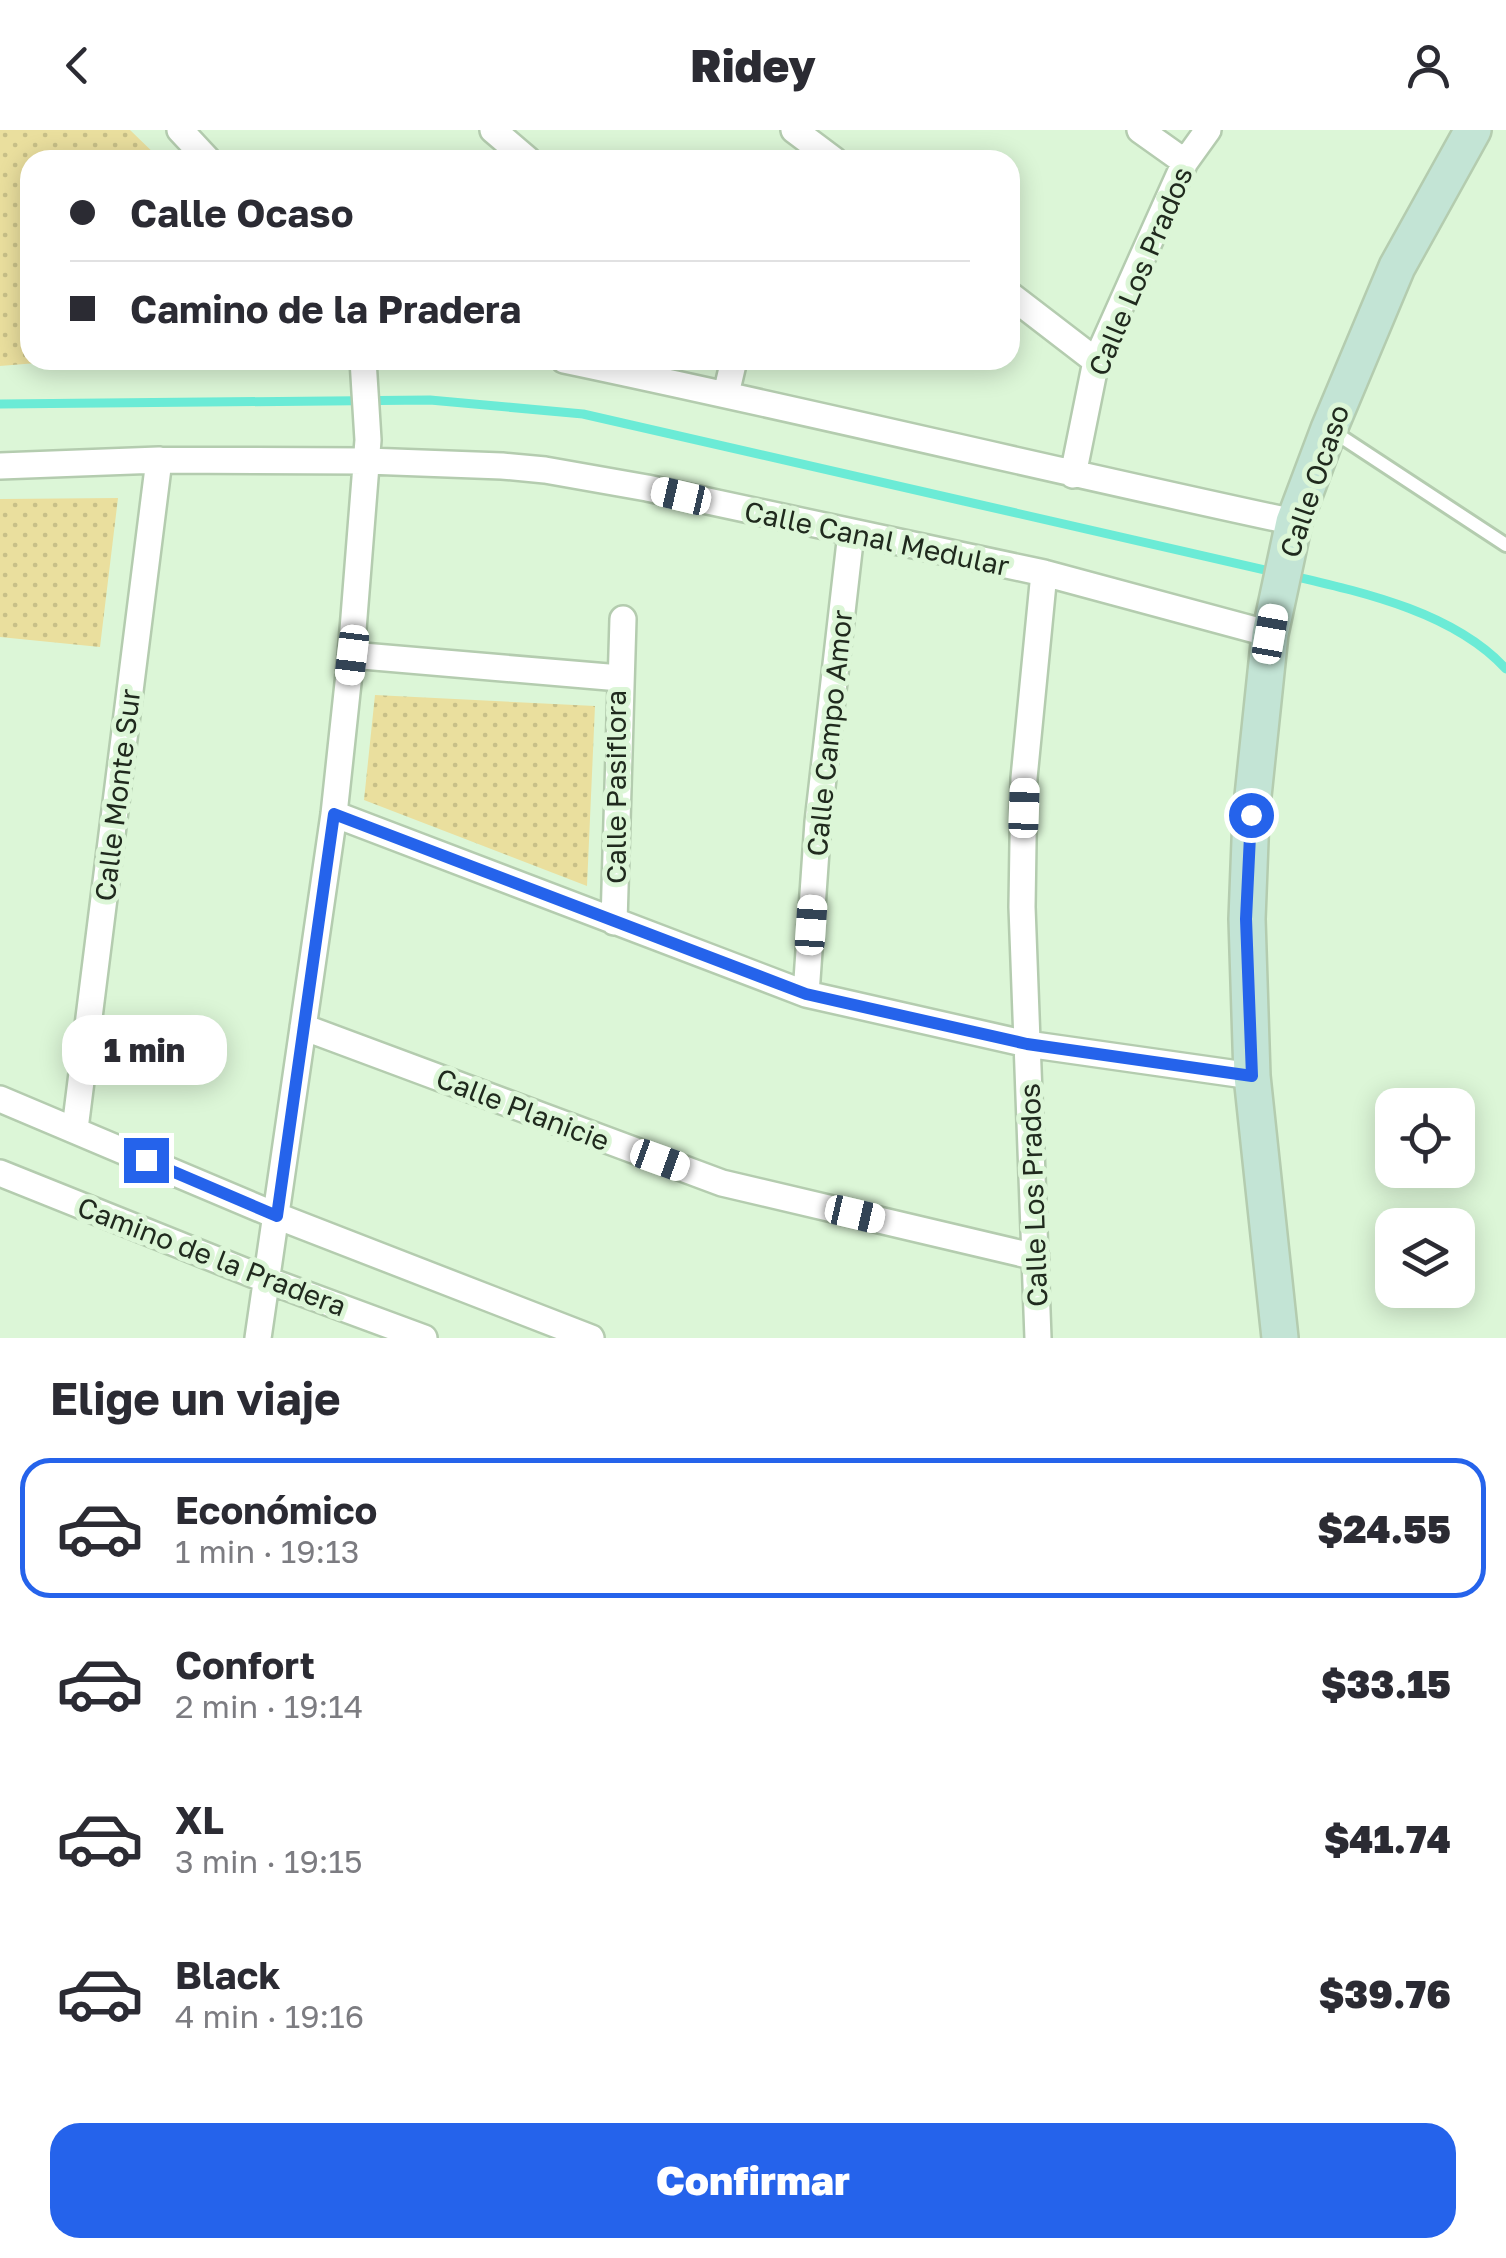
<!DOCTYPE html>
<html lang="es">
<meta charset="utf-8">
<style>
:root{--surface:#fff;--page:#f2f2f3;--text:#2b2b33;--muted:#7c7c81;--line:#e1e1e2;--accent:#2563eb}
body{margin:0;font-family:"Golos Text",sans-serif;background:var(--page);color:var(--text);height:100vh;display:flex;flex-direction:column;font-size:38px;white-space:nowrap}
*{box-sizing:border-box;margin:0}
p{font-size:32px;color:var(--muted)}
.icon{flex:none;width:55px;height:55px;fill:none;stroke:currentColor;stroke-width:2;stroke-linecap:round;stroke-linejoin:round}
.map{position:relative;height:1208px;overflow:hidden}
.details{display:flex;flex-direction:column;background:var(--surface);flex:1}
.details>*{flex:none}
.hud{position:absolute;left:20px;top:20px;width:1000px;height:220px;border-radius:30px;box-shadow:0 5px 25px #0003;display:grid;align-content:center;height:220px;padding:0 50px;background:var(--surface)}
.buttons{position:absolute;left:1375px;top:958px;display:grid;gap:20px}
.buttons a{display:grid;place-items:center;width:100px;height:100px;border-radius:20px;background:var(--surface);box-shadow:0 5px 25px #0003;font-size:50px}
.end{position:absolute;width:45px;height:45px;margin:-22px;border:12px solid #2563eb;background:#fff;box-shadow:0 0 0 5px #fff}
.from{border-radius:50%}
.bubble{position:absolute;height:70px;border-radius:30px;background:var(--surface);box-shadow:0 5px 25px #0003;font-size:32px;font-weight:800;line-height:70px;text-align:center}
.car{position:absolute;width:30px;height:60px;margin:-30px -15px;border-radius:12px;box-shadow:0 0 8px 2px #0007;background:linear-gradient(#fff 24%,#345 0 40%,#fff 0 76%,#345 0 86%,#fff 0)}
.hud b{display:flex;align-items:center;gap:35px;height:95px;font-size:38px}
.hud b+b{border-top:2px solid var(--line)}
.hud i{width:25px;height:25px;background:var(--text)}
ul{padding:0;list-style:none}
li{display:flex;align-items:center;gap:30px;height:140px;margin:0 20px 15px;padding:0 30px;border:5px solid transparent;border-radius:30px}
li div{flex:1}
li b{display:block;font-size:38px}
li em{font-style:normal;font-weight:800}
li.selected{border-color:var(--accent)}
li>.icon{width:90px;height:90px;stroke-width:1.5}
h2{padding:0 50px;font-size:45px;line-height:120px}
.action{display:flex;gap:20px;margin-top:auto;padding:20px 50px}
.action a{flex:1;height:115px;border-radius:30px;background:var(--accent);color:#fff;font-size:40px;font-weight:800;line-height:115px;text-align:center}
header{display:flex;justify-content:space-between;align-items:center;height:130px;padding:0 50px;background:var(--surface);font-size:45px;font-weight:800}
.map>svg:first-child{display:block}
.park{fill:url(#park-dots)}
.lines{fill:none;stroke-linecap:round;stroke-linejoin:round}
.stream{stroke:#6bebd6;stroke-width:9}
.lane-casing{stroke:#b4ccaf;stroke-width:18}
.street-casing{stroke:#b4ccaf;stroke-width:30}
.secondary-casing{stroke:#b4ccaf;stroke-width:40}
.lane{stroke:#fff;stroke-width:12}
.street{stroke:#fff;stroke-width:25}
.secondary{stroke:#c3e4d5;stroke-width:35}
.route{stroke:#2563eb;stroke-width:12}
.labels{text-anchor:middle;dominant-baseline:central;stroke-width:10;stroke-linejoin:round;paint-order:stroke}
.street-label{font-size:28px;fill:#202a1e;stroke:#dcf6d7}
</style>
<header><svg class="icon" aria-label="back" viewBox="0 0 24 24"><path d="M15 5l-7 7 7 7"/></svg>Ridey<svg class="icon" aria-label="person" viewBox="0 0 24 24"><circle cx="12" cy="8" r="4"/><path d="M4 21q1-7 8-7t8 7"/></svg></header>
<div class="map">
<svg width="1506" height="1208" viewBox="0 0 1506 1208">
<defs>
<pattern id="park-dots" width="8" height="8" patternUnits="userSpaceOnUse" patternTransform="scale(2.5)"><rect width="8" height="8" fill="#eadf9e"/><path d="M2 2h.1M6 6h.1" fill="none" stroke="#c8c088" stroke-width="1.8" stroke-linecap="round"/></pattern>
</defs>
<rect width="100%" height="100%" fill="#dcf6d7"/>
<path class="park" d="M0,0h130l31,30h-131v200h43l-73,6z
M118,368l-18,149 -100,-10v-138z
M375,565l220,11 -8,180 -223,-86z"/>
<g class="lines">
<path class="stream" d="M0,274l430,-4 153,14 691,158
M1289,445c73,17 165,37 217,94"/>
<defs>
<path id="lane" d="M1331,300l175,115"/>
<path id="street" d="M180,0l28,30
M493,0l35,30
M794,0l40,30
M1140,0l45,32
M1010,165l86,66
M564,230c244,51 487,110 730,162
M726,264l8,-34
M0,336l159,-6 208,1 135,5 43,4 102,18 397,85 226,61
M1073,345l23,-114 89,-199 23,-32
M351,525l269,23
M334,684l472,180 221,50 225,32
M614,792l9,-303
M806,864l12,-172 33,-289
M303,897l419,156 314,74
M0,969l277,117 314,122
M75,999l84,-669
M0,1043l267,107 157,58
M258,1208l76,-524 17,-159 17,-215 -5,-80
M1038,1208l-16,-431 2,-129 20,-205"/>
<path id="secondary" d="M1280,1208l-28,-262 -5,-157 4,-104 19,-181 24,-112 35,-93 68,-162 76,-137"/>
</defs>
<use href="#lane" class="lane-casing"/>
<use href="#street" class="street-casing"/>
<use href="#secondary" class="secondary-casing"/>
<use href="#lane" class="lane"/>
<use href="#street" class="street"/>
<use href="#secondary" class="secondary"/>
</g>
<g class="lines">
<path class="route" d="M146,1030l131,56 57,-402 472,180 221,50 225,32 -6,-157 5,-104"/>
</g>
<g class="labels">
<g class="street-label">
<text transform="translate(1140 141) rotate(-67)">Calle Los Prados</text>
<text transform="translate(1314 351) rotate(-71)">Calle Ocaso</text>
<text transform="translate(877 408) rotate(12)">Calle Canal Medular</text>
<text transform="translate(829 603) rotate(-84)">Calle Campo Amor</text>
<text transform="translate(615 657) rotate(-90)">Calle Pasiflora</text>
<text transform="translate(117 665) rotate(-83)">Calle Monte Sur</text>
<text transform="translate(523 979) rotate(21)">Calle Planicie</text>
<text transform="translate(1033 1065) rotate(-92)">Calle Los Prados</text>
<text transform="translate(212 1126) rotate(21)">Camino de la Pradera</text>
</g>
</g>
</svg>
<div class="buttons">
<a><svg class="icon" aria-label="locate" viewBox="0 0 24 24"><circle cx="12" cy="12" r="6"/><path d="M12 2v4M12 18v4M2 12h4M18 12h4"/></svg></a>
<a><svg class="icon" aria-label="layers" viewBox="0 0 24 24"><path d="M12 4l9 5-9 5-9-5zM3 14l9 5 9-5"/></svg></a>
</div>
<i class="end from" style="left:1251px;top:685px"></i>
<i class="end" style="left:146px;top:1030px"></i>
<div class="bubble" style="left:62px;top:885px;width:165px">1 min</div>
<i class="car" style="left:681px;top:366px;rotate:283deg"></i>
<i class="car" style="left:1270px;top:504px;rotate:10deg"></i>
<i class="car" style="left:352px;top:525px;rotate:187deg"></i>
<i class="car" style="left:1024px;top:678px;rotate:2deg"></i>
<i class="car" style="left:811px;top:795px;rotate:4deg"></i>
<i class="car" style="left:660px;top:1030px;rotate:110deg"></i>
<i class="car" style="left:855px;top:1084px;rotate:103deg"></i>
<div class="hud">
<b><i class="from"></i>Calle Ocaso</b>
<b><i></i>Camino de la Pradera</b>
</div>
</div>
<section class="details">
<h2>Elige un viaje</h2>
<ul>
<li class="selected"><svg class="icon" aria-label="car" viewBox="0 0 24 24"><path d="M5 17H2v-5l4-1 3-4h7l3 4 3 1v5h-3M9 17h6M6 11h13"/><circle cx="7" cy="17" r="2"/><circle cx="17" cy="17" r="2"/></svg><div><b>Económico</b><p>1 min · 19:13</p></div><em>$24.55</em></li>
<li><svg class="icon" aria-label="car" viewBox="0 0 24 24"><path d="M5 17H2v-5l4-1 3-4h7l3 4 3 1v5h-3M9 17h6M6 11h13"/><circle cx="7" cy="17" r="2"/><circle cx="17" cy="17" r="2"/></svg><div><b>Confort</b><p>2 min · 19:14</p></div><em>$33.15</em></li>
<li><svg class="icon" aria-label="car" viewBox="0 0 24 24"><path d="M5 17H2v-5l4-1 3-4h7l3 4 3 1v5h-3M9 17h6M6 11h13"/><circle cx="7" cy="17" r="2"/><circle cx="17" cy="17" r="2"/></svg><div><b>XL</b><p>3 min · 19:15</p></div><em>$41.74</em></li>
<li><svg class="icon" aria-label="car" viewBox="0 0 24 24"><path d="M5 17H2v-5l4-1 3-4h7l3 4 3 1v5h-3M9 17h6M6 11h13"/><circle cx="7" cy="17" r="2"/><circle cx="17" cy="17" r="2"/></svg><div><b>Black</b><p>4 min · 19:16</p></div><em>$39.76</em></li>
</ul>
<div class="action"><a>Confirmar</a></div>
</section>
